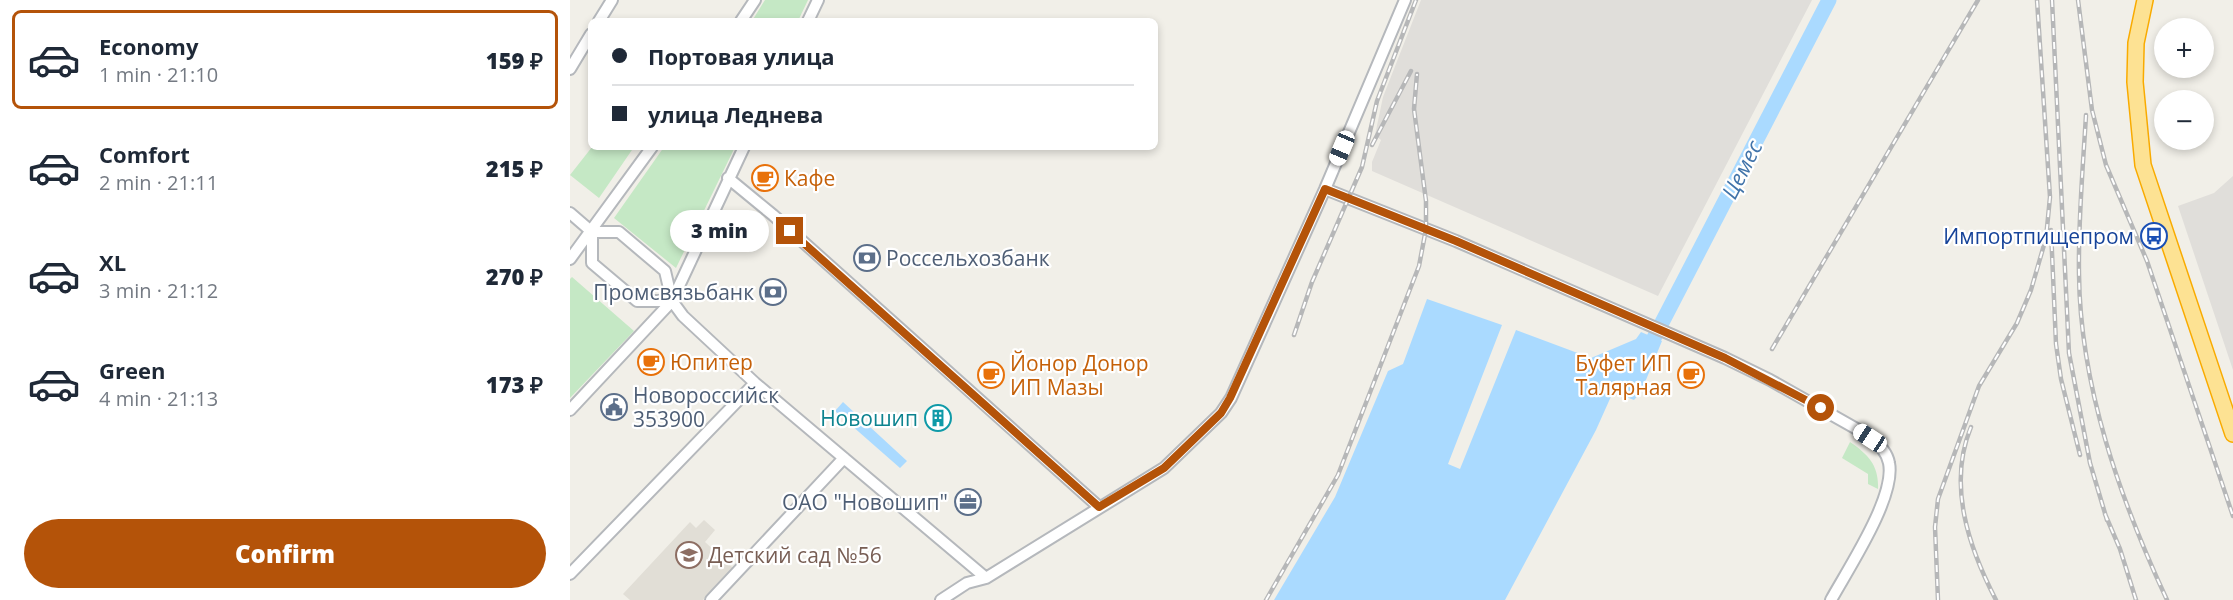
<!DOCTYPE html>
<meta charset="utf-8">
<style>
:root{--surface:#fff;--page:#f2f2f3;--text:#1f2937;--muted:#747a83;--line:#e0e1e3;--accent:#b45309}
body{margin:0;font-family:"Open Sans",sans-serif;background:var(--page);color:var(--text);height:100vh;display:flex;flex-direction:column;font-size:22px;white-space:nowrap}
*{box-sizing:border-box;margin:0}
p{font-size:20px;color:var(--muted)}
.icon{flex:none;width:33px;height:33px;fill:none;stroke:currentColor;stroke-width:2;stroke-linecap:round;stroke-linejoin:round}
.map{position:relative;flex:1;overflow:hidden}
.sheet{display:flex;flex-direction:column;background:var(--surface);width:570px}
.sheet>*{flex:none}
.hud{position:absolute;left:18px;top:18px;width:570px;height:132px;border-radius:9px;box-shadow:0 3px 9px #0003;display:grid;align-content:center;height:132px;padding:0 24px;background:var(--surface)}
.buttons{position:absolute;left:1584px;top:18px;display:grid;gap:12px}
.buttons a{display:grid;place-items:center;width:60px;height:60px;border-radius:50%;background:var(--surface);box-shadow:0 3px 9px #0003;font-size:30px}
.end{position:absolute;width:27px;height:27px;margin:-14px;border:8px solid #b45309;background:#fff;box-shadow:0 0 0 3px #fff}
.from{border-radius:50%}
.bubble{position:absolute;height:42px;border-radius:21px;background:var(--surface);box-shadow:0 3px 9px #0003;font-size:20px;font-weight:800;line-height:42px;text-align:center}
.car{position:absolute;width:18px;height:36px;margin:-18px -9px;border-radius:8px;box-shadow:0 0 4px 2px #0007;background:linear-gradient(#fff 24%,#345 0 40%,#fff 0 76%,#345 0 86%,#fff 0)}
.hud b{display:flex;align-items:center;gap:21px;height:57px;font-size:22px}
.hud b+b{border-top:2px solid var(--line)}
.hud i{width:15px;height:15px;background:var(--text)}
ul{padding:10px 0 0;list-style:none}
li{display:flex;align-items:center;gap:18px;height:99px;margin:0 12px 9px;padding:0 12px;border:3px solid transparent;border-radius:9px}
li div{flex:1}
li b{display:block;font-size:22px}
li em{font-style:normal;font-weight:800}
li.on{border-color:var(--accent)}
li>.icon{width:54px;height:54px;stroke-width:1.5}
.cta{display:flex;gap:12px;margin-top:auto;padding:12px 24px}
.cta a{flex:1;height:69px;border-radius:36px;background:var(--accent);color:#fff;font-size:24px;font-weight:800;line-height:69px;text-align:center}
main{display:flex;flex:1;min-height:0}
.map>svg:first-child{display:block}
.industrial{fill:#e0deda}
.education{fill:#e1ded6}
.green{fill:#c5e8c5}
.water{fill:#aadaff}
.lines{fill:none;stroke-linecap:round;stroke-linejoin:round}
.river{stroke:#aadaff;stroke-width:15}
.minor-casing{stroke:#b5b8bc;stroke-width:14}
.highway-casing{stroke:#f9ab00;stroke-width:18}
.minor{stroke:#fff;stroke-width:10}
.highway{stroke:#fde293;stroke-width:15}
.rail-casing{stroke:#b6b7b8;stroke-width:4.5}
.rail{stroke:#fff;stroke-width:2;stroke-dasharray:7;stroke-linecap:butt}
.route{stroke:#b45309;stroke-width:8}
.labels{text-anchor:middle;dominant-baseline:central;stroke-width:4.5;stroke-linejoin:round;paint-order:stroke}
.food-label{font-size:21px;fill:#c56008;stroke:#fff;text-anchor:start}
.transit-label{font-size:21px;fill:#164399;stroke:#fff;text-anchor:end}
.service-label{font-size:21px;fill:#4e5e75;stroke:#fff;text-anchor:start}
.culture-label{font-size:21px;fill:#0d838f;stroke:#fff;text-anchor:end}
.education-label{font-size:21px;fill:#785e54;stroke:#fff;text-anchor:start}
.water-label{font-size:22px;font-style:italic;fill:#4174aa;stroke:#fff}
</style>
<main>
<section class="sheet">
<ul>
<li class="on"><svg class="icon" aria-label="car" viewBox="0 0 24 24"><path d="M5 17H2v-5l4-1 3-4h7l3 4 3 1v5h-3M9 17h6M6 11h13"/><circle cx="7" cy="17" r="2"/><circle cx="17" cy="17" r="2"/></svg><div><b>Economy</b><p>1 min · 21:10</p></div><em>159 ₽</em></li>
<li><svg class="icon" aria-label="car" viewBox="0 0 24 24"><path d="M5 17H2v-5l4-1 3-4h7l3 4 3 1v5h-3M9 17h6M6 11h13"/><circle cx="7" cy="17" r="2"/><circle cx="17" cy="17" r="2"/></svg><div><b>Comfort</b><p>2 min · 21:11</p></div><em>215 ₽</em></li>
<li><svg class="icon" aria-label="car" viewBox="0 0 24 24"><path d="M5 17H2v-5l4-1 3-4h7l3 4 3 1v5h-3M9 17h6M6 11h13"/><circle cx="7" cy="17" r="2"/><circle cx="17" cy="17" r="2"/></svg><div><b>XL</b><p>3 min · 21:12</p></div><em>270 ₽</em></li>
<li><svg class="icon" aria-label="car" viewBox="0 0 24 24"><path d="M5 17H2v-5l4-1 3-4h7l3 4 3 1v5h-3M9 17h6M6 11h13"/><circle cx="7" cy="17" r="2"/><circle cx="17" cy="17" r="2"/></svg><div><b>Green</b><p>4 min · 21:13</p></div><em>173 ₽</em></li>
</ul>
<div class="cta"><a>Confirm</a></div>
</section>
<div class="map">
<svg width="1663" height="600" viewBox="0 0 1663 600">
<rect width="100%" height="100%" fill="#f1efe8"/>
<path class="industrial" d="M851,0h391l-154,296 -286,-125v-9l9,-22 -6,-5 8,-38z
M1663,176v194l-55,-164 36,-13z"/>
<path class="education" d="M134,520l11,10 -10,12 28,26 -30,32h-73l-7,-6 67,-72 6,6z"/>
<path class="green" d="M195,0h43l-10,21h-46z
M22,147h42l-35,51 -29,-23z
M94,147h71l-59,121 -62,-50z
M2,277l62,54 -64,67v-119z
M1280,442c19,13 29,24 28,47l-10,-5v-10l-26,-16z"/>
<path class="water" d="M857,299l75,26 -54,139 12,5 56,-139 75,28 45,-19 5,-7 21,9 -21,51 -7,8 -21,-8 -17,38 -91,170h-231l61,-103 53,-126 15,-7z
M273,402l64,59 -7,7 -65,-57z"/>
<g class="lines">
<path class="river" d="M1084,338l175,-338"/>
<defs>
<path id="minor" d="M29,21l13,-21
M171,21l14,-21
M238,21l10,-21
M0,69l21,-35
M158,178l45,37 326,292
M755,189l131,52 269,117 45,22 101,57c8,8 16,15 18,26 7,34 -41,106 -58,137
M0,213l22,19h27l46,39 7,30 11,15 72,67 231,195
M22,232v31l45,38h35
M0,259l82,-112
M0,410l102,-109 72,-154
M0,574l185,-191
M141,600l133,-142
M371,600l26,-17 19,-5 178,-110 57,-55 10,-15 94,-209 80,-189"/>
<path id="highway" d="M1575,0l-9,43 -1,39 8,83 90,269"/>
</defs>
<use href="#minor" class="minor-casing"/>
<use href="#highway" class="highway-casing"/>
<use href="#minor" class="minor"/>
<use href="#highway" class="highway"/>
<defs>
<path id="rail" d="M1482,0l17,353 21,110 17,57
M1508,0l14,110 14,55 41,96 86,255
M1516,115c-3,52 -8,106 -7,159 1,112 41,225 88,326
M802,145l39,-74
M1481,230l5,114 5,35 19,76
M724,335l18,-53 50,-115 15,-66 39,-101
M1202,349l206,-349
M1401,427c-24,58 -2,121 25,173
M1535,514l15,35 16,51
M696,600l72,-125 81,-209 7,-37v-28l-12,-92 3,-35
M1368,600l-3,-73 3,-28 41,-113 38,-63 14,-33 15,-52 4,-41 -13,-197"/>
</defs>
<use href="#rail" class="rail-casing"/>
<use href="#rail" class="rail"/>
</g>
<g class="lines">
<path class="route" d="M220,231l309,276 65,-39 57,-55 9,-15 95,-209 131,52 269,117 96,50"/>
</g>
<defs>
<symbol id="cafe-ring" viewBox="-11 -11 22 22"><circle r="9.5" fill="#fff" stroke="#e8710a" stroke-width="1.5"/><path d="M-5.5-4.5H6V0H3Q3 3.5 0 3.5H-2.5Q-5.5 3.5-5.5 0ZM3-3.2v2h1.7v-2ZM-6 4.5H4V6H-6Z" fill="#e8710a"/></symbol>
<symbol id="bus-ring" viewBox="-11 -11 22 22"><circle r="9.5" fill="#fff" stroke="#1a4fb4" stroke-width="1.5"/><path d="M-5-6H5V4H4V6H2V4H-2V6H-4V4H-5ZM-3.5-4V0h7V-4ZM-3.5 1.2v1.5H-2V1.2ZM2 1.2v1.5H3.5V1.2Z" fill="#1a4fb4"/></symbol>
<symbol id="bank-ring" viewBox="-11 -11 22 22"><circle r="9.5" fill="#fff" stroke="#5c6f8a" stroke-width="1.5"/><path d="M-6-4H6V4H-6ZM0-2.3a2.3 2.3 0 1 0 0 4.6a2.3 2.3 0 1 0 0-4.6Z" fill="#5c6f8a"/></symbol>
<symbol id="civic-ring" viewBox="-11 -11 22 22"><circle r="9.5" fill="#fff" stroke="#5c6f8a" stroke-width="1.5"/><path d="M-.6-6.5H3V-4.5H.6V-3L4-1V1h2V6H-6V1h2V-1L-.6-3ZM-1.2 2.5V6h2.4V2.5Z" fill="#5c6f8a"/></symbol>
<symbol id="building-ring" viewBox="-11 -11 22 22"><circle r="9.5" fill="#fff" stroke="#0f9aa8" stroke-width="1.5"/><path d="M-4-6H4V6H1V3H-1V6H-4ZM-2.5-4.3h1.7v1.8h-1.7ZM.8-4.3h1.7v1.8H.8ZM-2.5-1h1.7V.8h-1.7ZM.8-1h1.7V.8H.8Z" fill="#0f9aa8"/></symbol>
<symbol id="office-ring" viewBox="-11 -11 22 22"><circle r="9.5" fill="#fff" stroke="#5c6f8a" stroke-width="1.5"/><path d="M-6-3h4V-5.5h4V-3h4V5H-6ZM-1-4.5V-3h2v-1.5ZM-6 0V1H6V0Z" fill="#5c6f8a"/></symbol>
<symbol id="school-ring" viewBox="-11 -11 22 22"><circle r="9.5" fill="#fff" stroke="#8d6e63" stroke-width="1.5"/><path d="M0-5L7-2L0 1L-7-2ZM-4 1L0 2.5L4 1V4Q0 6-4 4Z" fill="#8d6e63"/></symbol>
</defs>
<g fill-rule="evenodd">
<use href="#cafe-ring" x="180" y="163" width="30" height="30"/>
<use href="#bus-ring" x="1569" y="221" width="30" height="30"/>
<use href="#bank-ring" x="282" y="243" width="30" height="30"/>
<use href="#bank-ring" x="188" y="277" width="30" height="30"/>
<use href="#cafe-ring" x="66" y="347" width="30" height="30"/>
<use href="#cafe-ring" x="406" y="360" width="30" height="30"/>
<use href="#cafe-ring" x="1106" y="360" width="30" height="30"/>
<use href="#civic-ring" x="29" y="392" width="30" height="30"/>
<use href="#building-ring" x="353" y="403" width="30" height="30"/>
<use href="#office-ring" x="383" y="487" width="30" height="30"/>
<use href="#school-ring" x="104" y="540" width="30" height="30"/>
</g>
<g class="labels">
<g class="food-label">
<text x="214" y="178">Кафе</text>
<text x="100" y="362">Юпитер</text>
<text x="440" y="363">Йонор Донор<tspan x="440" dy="24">ИП Мазы</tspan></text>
<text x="1102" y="363" text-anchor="end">Буфет ИП<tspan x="1102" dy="24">Талярная</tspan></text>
</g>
<g class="transit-label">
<text x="1564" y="236">Импортпищепром</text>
</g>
<g class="service-label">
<text x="316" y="258">Россельхозбанк</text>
<text x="184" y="292" text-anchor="end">Промсвязьбанк</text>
<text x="63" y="395">Новороссийск<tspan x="63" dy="24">353900</tspan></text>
<text x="378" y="502" text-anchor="end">ОАО "Новошип"</text>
</g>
<g class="culture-label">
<text x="348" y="418">Новошип</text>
</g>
<g class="education-label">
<text x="138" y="555">Детский сад №56</text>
</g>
<g class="water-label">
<text transform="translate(1171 169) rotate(-63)">Цемес</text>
</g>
</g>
</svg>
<div class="buttons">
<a>+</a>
<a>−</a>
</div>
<i class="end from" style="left:1251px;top:408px"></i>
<i class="end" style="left:220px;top:231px"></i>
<div class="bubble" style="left:100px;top:210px;width:99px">3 min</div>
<i class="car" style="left:772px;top:148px;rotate:203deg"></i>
<i class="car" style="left:1300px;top:438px;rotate:303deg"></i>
<div class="hud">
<b><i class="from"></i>Портовая улица</b>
<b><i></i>улица Леднева</b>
</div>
</div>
</main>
